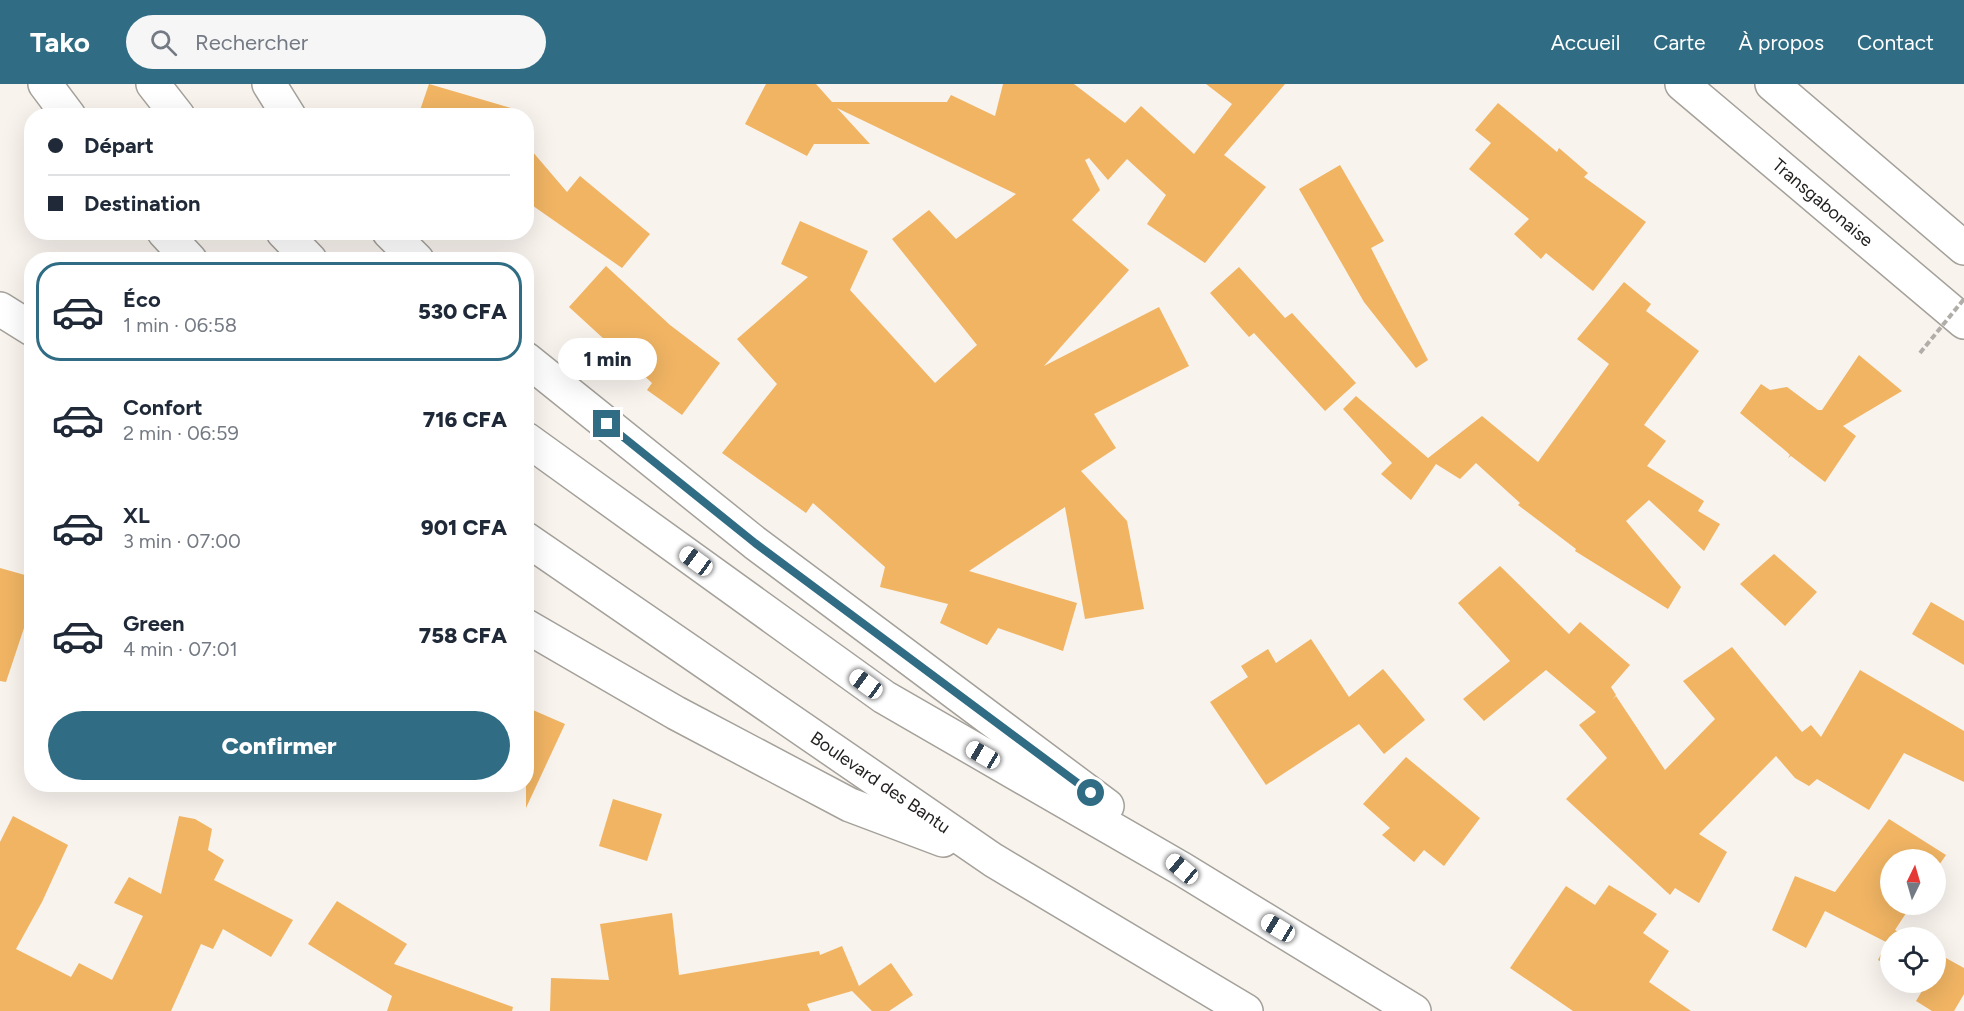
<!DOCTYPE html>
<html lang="fr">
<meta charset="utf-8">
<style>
:root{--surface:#fff;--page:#f6f6f7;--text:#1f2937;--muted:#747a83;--line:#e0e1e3;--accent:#306d84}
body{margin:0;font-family:Figtree,sans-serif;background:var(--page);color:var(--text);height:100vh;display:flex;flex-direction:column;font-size:22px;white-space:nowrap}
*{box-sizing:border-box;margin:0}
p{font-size:20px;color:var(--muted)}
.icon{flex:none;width:33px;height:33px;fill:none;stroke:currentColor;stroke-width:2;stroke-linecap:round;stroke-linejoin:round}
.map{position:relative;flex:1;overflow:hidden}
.details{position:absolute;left:24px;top:168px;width:510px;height:540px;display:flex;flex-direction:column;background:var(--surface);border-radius:24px;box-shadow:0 6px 24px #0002}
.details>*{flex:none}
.banner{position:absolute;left:24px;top:24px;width:510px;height:132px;border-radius:24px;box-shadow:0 6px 24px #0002;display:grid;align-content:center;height:132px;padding:0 24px;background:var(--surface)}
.needle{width:39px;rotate:5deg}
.tools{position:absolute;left:1880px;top:765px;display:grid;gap:12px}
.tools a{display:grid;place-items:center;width:66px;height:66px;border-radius:50%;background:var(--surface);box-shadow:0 6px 24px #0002;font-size:30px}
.end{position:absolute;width:27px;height:27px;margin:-14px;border:8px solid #306d84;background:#fff;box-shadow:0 0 0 3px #fff}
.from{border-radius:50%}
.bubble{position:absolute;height:42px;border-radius:21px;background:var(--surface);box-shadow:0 6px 24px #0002;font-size:20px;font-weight:800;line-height:42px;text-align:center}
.car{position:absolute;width:18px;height:36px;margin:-18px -9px;border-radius:8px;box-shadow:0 0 4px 2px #0007;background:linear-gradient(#fff 24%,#345 0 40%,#fff 0 76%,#345 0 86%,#fff 0)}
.banner b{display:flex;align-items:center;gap:21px;height:57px;font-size:22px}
.banner b+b{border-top:2px solid var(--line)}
.banner i{width:15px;height:15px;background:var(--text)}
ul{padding:10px 0 0;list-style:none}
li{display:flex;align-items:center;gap:18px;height:99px;margin:0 12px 9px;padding:0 12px;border:3px solid transparent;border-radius:24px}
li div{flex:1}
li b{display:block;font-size:22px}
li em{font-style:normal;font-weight:800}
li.selected{border-color:var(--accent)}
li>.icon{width:54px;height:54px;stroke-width:1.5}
.action{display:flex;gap:12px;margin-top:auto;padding:12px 24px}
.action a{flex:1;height:69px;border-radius:36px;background:var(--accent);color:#fff;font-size:24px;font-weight:800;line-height:69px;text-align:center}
header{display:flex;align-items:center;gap:36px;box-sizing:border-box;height:84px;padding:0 30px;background:var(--accent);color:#fff}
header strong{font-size:28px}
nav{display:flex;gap:33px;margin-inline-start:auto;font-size:21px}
.search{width:420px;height:54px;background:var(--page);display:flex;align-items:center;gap:15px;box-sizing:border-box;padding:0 21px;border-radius:33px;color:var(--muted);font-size:22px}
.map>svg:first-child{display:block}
.building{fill:#f0b463}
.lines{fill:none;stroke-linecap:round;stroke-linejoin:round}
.highway-casing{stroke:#a4a09a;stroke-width:36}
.highway{stroke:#fff;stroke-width:33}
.path-bridge{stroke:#b1ada8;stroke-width:4;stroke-dasharray:6 3;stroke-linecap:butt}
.route{stroke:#306d84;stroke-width:8}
.labels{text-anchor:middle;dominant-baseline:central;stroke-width:6;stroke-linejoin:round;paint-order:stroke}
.street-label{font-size:18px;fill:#211f1d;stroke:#fff}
</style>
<header>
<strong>Tako</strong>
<div class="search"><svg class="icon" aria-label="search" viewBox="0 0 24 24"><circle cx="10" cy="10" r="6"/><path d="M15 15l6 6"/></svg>Rechercher</div>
<nav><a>Accueil</a><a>Carte</a><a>À propos</a><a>Contact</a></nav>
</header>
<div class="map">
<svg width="1964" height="927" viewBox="0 0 1964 927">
<rect width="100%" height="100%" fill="#f8f3ed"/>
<path class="building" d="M429,0l82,24 -1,8h-92z
M766,0h50l16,18h115l4,-7 44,21 8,-32h71l51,39 16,-17 53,48 38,-50 -26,-20h79l-61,71 42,32 -61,76 -58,-39 19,-29 -39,-36 -19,21 -19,-22 -4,2 15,30 -28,30 57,50 -85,96 115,-59 30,59 -95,48 22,34 -35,23 46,50 17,88 -59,10 -20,-112 -96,64 108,32 -14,48 -65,-23 -11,17 -47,-22 8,-19 -68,-17 5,-20 -72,-64 -7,10 -84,-60 55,-69 -40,-45 71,-62 -27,-13 19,-43 68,30 -18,39 85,93 42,-38 -85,-106 37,-29 27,29 60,-45 -179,-86 33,36h-56l-7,12 -62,-32z
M1498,19l59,49 2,-4 29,25 -4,4 62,45 -53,69 -47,-38 -5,6 -27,-25 15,-15 -60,-50 22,-26 -16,-13z
M526,60l41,48 13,-16 70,58 -28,34 -96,-67z
M1340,81l44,76 -13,7 57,112 -12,8 -52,-66 -65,-113z
M606,182l64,59 50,38 -38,52 -35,-25 5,-7 -83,-76z
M1239,183l46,51 7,-5 64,70 -31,28 -71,-78 -5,4 -39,-44z
M1624,198l27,22 -5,7 53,40 -55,74 22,16 -19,25 57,35 -6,10 22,13 -16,27 -55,-51 -23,21 55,66 -13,22 -93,-58 1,-2 -58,-44 2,-2 -44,-40 -16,16 -24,-15 -25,36 -30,-26 11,-11 -49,-54 13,-13 72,62 54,-42 56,46 71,-98 -32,-25z
M1859,271l43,36 -59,35 13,10 -31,46 -34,-26 -3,2 2,-3 -3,-3 -47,-39 21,-29 9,6 17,-3 31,23h4z
M1774,470l43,38 -32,34 -45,-42z
M1500,482l69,68 11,-12 50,43 -19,22 5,8 -3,4 3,-3 49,74 50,-51 -32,-38 49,-34 70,85 9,-7 10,12 39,-67 104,61v51l-60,-29 -35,57 -52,-31 -8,7 -14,-8 -19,-22 -77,78 28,18 -28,51 -24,-15 -5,7 -104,-96 41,-41 -28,-33 17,-13 -50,-42 -62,51 -21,-22 47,-38 -52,-58z
M0,484l32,9v27l-26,78 -6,-1z
M1931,518l33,19v44l-52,-31z
M1311,555l38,58 34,-28 42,51 -41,34 -25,-30 -93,61 -56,-83 38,-25 -7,-11 27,-17 8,14z
M526,623l39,17 -39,84z
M1406,673l74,61 -36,48 -20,-16 -10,12 -32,-27 8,-7 -27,-24z
M613,715l49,15 -15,47 -48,-15z
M13,732l55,29 -26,57 -26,47 55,28 8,-14 33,17 31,-64 -29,-13 15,-26 32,17 18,-78 16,3 17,10 -4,21 16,10 -10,20 79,40 -22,37 -48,-28 -10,20 -12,-5 -30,67h-171v-169z
M1889,735l57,36 -11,16v-11h-45v44h22l-17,26 13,8h-18v29l-12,-7 12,-24 -4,6 -61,-31 -19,37 -34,-18 23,-54 40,16z
M1609,801l48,29 -14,19 26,18 -20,31 42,29h-118l-63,-43 56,-82 29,19z
M337,817l70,43 -13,20 119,43 -1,4h-125l5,-15 -84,-52z
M672,829l7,62 140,-24 1,4 22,-9 17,40 32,-23 22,32 -24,16h-17l-20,-20 -45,13 3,7h-260l1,-33 58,2 -9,-56z
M1935,868l29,16v26l-10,17h-22l-16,-10 9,-15 -6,-4h16z"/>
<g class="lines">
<defs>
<g id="highway">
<path d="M45,0l24,32"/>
<path d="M153,0l25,32"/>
<path d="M269,0l20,32"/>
<path id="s1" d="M1682,0l282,238"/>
<path d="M1772,0l192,164"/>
<path d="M164,148l26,28"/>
<path d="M283,148l27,28"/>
<path d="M389,148l28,28"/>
<path d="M0,225l32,20"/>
<path d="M526,275l229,184 352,263"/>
<path d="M526,355l358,258 298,172 232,142"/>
<path id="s2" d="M526,455l467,321 253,151"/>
<path d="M526,542l150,87 174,92 93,35"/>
</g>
</defs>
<use href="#highway" class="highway-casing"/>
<use href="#highway" class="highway"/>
<path class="path-bridge" d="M1920,269l44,-54"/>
</g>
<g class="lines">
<path class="route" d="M607,340l148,119 336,250"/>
</g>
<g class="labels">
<g class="street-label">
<text stroke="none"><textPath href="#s1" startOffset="184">Transgabonaise</textPath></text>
<text stroke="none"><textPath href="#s2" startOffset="430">Boulevard des Bantu</textPath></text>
</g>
</g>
</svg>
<div class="tools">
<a><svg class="needle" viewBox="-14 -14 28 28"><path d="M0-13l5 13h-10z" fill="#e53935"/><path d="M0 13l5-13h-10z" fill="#747a83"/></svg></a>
<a><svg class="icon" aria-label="locate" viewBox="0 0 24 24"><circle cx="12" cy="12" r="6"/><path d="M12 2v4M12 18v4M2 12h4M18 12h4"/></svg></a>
</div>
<i class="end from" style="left:1091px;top:709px"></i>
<i class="end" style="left:607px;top:340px"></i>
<div class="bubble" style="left:558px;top:254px;width:99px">1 min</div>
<i class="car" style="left:696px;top:477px;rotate:306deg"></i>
<i class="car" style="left:866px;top:600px;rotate:306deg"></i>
<i class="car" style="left:983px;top:671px;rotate:300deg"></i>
<i class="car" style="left:1182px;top:785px;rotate:310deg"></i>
<i class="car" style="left:1278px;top:844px;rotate:301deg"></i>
<div class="banner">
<b><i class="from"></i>Départ</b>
<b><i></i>Destination</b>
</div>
<section class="details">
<ul>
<li class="selected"><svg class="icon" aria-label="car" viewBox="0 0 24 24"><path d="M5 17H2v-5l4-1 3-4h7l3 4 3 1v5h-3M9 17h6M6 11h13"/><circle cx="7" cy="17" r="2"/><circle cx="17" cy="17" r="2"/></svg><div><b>Éco</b><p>1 min · 06:58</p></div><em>530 CFA</em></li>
<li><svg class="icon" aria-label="car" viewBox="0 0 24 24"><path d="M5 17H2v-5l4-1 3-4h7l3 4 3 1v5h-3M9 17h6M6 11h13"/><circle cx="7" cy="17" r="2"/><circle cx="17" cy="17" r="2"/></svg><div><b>Confort</b><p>2 min · 06:59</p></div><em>716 CFA</em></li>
<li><svg class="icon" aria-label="car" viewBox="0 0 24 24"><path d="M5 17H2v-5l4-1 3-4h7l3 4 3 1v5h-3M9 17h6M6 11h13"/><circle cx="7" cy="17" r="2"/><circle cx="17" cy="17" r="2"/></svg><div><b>XL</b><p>3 min · 07:00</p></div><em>901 CFA</em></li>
<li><svg class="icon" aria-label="car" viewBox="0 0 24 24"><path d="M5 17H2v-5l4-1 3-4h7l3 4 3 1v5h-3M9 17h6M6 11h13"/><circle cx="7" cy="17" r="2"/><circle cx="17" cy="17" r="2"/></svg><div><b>Green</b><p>4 min · 07:01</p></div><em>758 CFA</em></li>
</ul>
<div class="action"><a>Confirmer</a></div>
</section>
</div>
